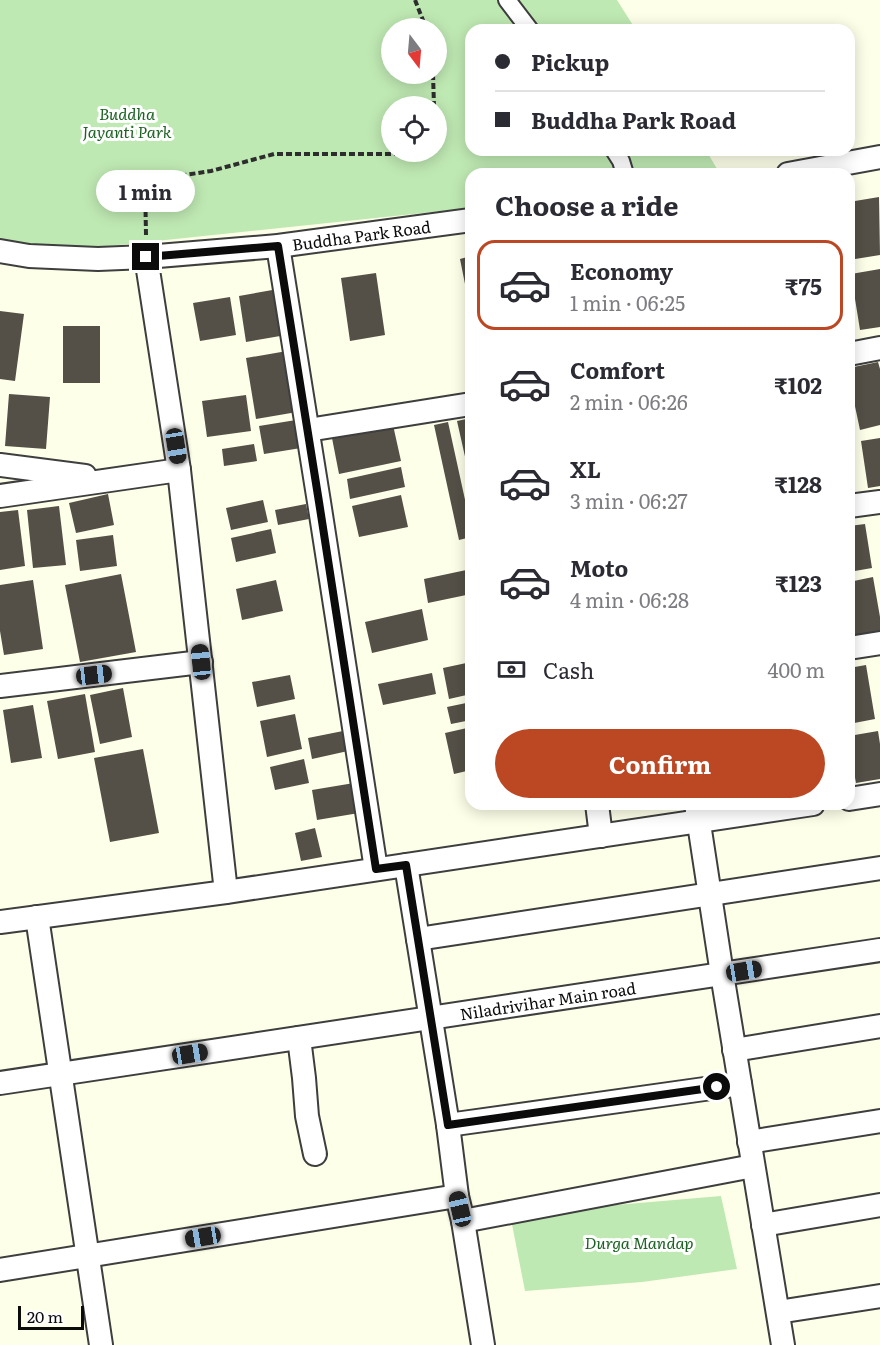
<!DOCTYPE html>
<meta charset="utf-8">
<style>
:root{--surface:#fff;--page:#f2f2f3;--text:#2b2b33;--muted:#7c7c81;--line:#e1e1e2;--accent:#bb4823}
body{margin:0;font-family:Literata,serif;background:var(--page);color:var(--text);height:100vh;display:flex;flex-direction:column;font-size:22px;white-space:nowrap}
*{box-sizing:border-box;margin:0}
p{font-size:20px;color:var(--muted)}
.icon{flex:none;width:33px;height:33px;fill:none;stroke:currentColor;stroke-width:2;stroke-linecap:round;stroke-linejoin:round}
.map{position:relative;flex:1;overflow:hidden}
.panel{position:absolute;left:465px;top:168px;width:390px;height:642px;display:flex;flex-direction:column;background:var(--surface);border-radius:18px;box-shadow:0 3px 15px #0003}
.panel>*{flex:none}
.guide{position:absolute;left:465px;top:24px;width:390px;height:132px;border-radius:18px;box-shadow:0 3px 15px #0003;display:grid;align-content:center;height:132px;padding:0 30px;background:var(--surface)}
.needle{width:39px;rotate:164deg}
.fabs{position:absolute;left:381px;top:18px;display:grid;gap:12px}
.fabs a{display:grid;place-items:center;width:66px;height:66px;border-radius:50%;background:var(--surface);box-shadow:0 3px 15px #0003;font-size:30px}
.scale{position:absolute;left:18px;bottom:15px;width:66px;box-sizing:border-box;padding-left:6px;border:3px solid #0b0b0b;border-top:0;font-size:16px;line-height:21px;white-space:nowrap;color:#0b0b0b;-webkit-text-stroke:4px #fff;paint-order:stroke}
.end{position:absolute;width:27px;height:27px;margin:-14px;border:8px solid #0b0b0b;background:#fff;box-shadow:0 0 0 3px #fff}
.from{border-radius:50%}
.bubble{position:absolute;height:42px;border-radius:21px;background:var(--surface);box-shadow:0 3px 15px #0003;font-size:20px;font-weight:700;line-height:42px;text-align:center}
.car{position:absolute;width:18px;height:36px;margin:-18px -9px;border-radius:8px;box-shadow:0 0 4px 2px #0007;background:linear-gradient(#222 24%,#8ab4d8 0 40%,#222 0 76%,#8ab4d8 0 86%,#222 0)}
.guide b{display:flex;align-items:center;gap:21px;height:57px;font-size:22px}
.guide b+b{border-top:2px solid var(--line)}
.guide i{width:15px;height:15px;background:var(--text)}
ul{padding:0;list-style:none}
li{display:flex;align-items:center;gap:18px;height:90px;margin:0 12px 9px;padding:0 18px;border:3px solid transparent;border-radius:18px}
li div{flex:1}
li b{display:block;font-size:22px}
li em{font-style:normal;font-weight:700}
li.current{border-color:var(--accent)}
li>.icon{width:54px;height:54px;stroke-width:1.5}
h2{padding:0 30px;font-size:27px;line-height:72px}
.pay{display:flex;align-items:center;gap:15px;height:66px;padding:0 30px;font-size:22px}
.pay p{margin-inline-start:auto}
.cta{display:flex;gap:12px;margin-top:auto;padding:12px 30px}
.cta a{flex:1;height:69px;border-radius:36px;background:var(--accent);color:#fff;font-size:24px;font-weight:700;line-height:69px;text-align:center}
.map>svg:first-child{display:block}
.park{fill:#bfe9b3;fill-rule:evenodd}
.building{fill:#545047}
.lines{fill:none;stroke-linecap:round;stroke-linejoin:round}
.pedestrian-casing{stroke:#3e3e3e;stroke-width:20}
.minor-casing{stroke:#3e3e3e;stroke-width:26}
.path{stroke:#2d2d2d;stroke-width:4;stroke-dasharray:6 3;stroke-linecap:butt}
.pedestrian{stroke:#fff;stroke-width:16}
.minor{stroke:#fff;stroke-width:22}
.route{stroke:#0b0b0b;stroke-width:8}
.labels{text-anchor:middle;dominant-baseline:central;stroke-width:6;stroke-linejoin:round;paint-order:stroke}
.park-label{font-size:16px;font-style:italic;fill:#1c6222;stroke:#fff}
.street-label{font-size:16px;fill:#0b0b0b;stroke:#fff}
</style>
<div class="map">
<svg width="880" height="1345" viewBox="0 0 880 1345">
<rect width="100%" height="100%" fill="#fdffe9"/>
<path class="park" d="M0,0h617l19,30h-165v120h235l14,24h-249v34l-400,42 -71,-11zM392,28h44v46h-44zM392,106h44v46h-44z
M721,1196l16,73 -95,13 -117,9 -15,-77z"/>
<path class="building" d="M879,197l1,58 -31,5v-58z
M471,256v31l-5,2 -6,-30z
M880,269v58l-20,3 -9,-56z
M376,273l9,62 -35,6 -9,-63z
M278,289l8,46 -40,7 -7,-46z
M466,295h5v26h-1z
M230,297l6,38 -36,6 -7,-38z
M0,311l24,3 -9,67 -15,-2z
M63,326h37v57h-37z
M287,351l10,61 -41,7 -10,-61z
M878,362l2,7v56l-20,5 -11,-52v-10z
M9,394l41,3 -4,52 -41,-3z
M246,395l5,36 -44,6 -5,-36z
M471,418v51l-3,1 -11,-49z
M296,420l5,28 -37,6 -5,-28z
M448,422l23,105v10l-12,3 -25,-115z
M393,425l8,36 -62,13 -7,-36z
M880,438v48l-12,2 -7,-47z
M254,444l3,17 -33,5 -2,-17z
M401,467l4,20 -55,12 -3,-20z
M108,494l6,31 -38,8 -7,-30z
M401,495l7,32 -49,10 -7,-31z
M263,500l5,22 -37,8 -5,-22z
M306,504l3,15 -31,6 -3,-15z
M59,506l7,59 -33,3 -6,-58z
M18,510l7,56 -25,4v-58z
M865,524l7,44 -23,4v-46z
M271,529l5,24 -40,9 -5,-24z
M113,535l4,31 -37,5 -4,-31z
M471,569v25l-43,9 -4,-24z
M121,574l15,78 -56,10 -15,-77z
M873,577l7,40v14l-27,4 -4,-24v-29z
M33,580l10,69 -39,6 -4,-24v-46z
M276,580l7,31 -41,9 -6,-31z
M422,609l6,31 -56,13 -7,-31z
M471,662v32l-22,5 -6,-31z
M866,665l9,54 -26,5v-56z
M432,673l4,21 -53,11 -5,-21z
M290,675l5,24 -38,8 -5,-25z
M123,688l9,49 -32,7 -10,-49z
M85,694l10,58 -37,7 -11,-58z
M471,702v18l-20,4 -4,-17z
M33,705l9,53 -31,5 -8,-53z
M295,714l7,35 -35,8 -7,-36z
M467,728l4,19v23l-17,4 -9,-41z
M343,731l5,20 -36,8 -4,-21z
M878,731l2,13v35l-24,4 -7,-38v-9z
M143,749l16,84 -49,9 -16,-84z
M304,759l5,24 -34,7 -5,-23z
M354,783l5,30 -42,7 -5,-30z
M315,828l7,29 -21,4 -6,-28z"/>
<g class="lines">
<defs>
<path id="pedestrian" d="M507,0l23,30
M614,150l7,11 4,13"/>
<g id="minor">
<path d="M788,174l92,-17"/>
<path d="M278,246l41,256 57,367"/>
<path id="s1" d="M0,251l29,5 69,3 48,-2 132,-11 193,-26"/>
<path d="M146,257l33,213 47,422"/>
<path d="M849,354l31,-6"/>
<path d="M308,430l163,-26"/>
<path d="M0,465l85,11"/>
<path d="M0,496l179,-26"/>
<path d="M849,506l31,-4"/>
<path d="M849,648l31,-5"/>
<path d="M0,686l201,-24"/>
<path d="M849,799l31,-5"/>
<path d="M597,804l4,32"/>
<path d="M696,804l26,170 61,371"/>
<path d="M406,865l42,260 9,71 6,25 20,124"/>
<path d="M37,917l64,428"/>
<path d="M0,922l226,-30 587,-88"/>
<path d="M418,939l462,-71"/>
<path d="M299,1038l5,40 3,38 8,38"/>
<path d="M734,1050l146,-24"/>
<path id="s2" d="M0,1083l880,-133"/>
<path d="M448,1125l292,-41"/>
<path d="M749,1142l131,-21"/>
<path d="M463,1221l290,-55"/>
<path d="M763,1225l117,-20"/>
<path d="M0,1270l457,-74"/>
<path d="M778,1312l102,-16"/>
</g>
</defs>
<use href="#pedestrian" class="pedestrian-casing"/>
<use href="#minor" class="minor-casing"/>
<path class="path" d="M415,0l11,28
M433,74l1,32
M146,235l-1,-54 66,-10 63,-17h130l2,-2"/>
<use href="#pedestrian" class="pedestrian"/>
<use href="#minor" class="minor"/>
</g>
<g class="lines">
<path class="route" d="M146,257l132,-11 41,256 57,367 30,-4 42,260 269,-38"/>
</g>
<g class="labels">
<g class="park-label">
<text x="127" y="113">Buddha<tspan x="127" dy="18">Jayanti Park</tspan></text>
<text x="639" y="1242">Durga Mandap</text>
</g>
<g class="street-label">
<text stroke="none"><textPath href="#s1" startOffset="363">Buddha Park Road</textPath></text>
<text stroke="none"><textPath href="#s2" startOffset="554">Niladrivihar Main road</textPath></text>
</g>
</g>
</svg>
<div class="fabs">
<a><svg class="needle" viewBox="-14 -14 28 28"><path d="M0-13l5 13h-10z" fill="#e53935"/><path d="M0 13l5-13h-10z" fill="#7c7c81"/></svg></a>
<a><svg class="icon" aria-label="locate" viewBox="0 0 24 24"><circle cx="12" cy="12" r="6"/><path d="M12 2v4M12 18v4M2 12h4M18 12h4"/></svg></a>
</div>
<div class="scale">20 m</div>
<i class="end from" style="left:717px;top:1087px"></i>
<i class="end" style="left:146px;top:257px"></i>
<div class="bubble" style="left:96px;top:170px;width:99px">1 min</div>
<i class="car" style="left:176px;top:446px;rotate:171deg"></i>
<i class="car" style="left:201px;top:662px;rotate:354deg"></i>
<i class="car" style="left:94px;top:675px;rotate:83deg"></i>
<i class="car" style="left:744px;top:971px;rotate:81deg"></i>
<i class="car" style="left:190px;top:1054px;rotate:81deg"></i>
<i class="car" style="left:460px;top:1209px;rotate:347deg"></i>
<i class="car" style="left:203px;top:1237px;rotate:261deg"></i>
<div class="guide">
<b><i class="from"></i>Pickup</b>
<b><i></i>Buddha Park Road</b>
</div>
<section class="panel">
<h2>Choose a ride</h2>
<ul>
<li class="current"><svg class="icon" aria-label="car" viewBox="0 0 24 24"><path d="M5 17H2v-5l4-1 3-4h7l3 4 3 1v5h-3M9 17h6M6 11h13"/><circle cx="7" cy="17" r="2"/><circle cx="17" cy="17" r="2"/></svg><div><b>Economy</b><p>1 min · 06:25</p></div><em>₹75</em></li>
<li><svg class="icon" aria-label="car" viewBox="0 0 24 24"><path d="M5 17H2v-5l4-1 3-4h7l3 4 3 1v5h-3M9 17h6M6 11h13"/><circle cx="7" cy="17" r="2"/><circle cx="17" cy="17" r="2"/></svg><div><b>Comfort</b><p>2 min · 06:26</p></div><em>₹102</em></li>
<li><svg class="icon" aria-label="car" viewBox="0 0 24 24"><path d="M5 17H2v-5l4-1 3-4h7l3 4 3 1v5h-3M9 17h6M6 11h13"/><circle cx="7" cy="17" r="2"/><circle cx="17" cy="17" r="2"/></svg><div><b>XL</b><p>3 min · 06:27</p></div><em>₹128</em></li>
<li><svg class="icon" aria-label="car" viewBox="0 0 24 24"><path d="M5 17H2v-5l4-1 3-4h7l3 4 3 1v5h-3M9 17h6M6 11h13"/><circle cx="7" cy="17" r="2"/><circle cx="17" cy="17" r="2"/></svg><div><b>Moto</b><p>4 min · 06:28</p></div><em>₹123</em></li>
</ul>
<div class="pay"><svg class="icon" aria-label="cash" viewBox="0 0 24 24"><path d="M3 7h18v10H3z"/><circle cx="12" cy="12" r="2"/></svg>Cash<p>400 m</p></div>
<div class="cta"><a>Confirm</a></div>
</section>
</div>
